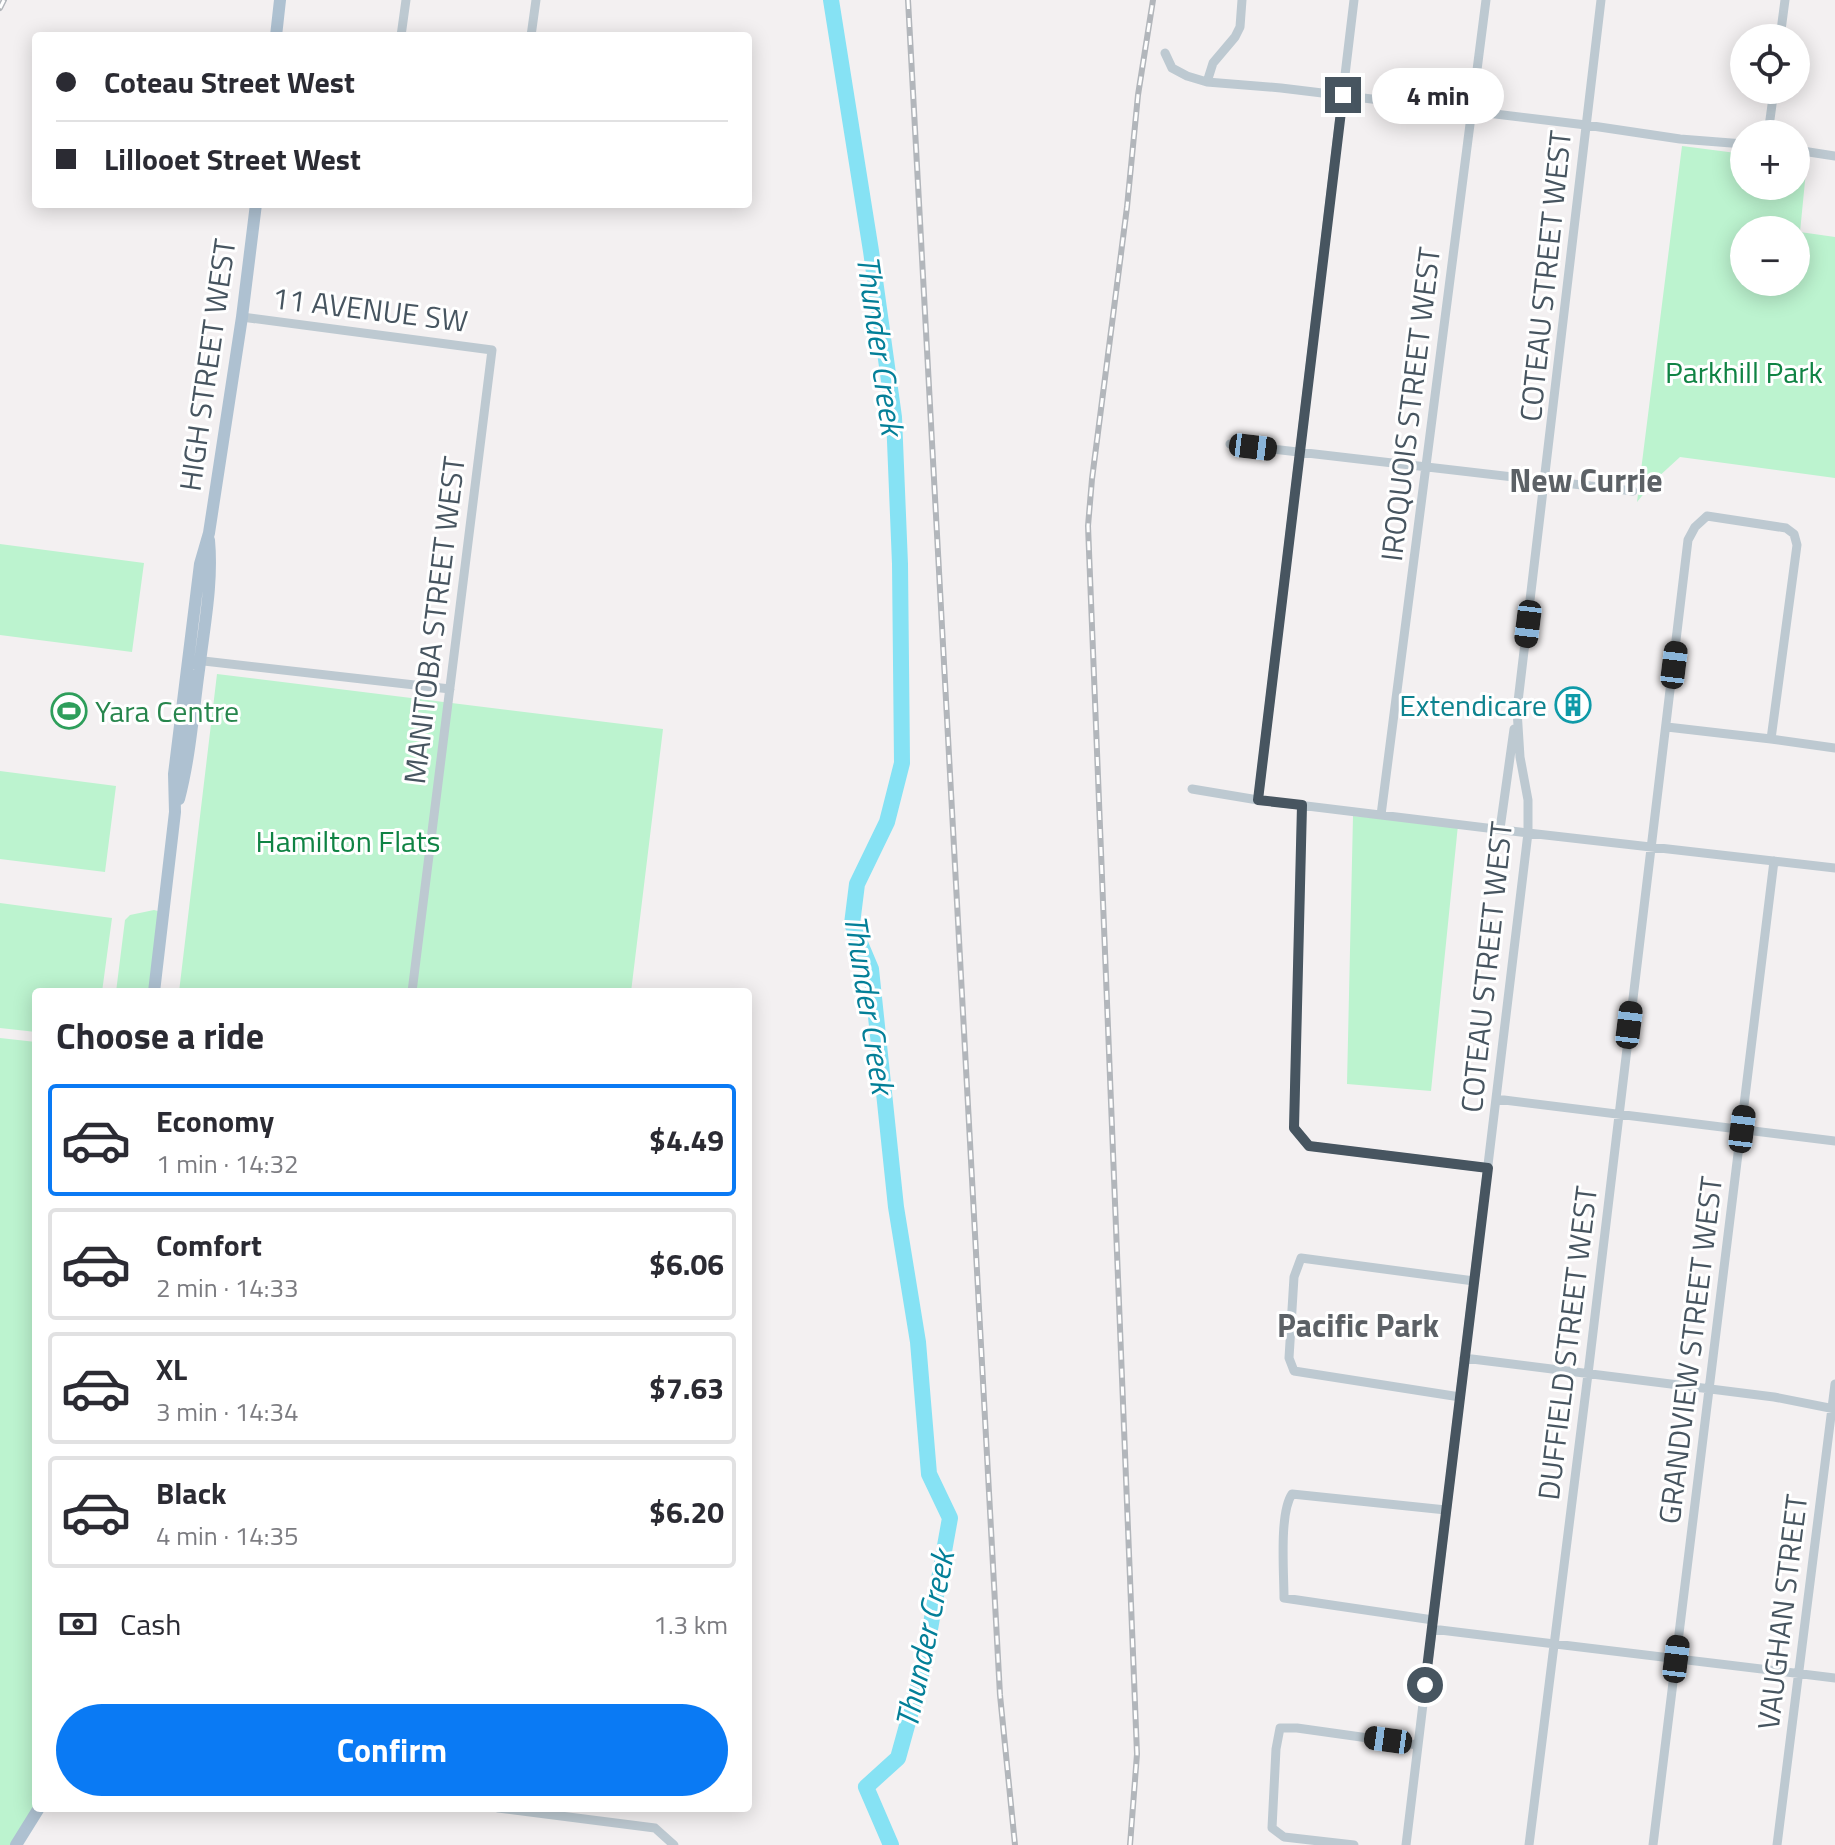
<!DOCTYPE html>
<meta charset="utf-8">
<style>
:root{--surface:#fff;--page:#f2f2f3;--text:#2b2b33;--muted:#7c7c81;--line:#e1e1e2;--accent:#0a7af4}
body{margin:0;font-family:"Titillium Web",sans-serif;background:var(--page);color:var(--text);height:100vh;display:flex;flex-direction:column;font-size:30px;white-space:nowrap}
*{box-sizing:border-box;margin:0}
p{font-size:26px;color:var(--muted)}
.icon{flex:none;width:44px;height:44px;fill:none;stroke:currentColor;stroke-width:2;stroke-linecap:round;stroke-linejoin:round}
.map{position:relative;flex:1;overflow:hidden}
.panel{position:absolute;left:32px;top:988px;width:720px;height:824px;display:flex;flex-direction:column;background:var(--surface);border-radius:8px;box-shadow:0 4px 20px #0003}
.panel>*{flex:none}
.guide{position:absolute;left:32px;top:32px;width:720px;height:176px;border-radius:8px;box-shadow:0 4px 20px #0003;display:grid;align-content:center;height:176px;padding:0 24px;background:var(--surface)}
.tools{position:absolute;left:1730px;top:24px;display:grid;gap:16px}
.tools a{display:grid;place-items:center;width:80px;height:80px;border-radius:50%;background:var(--surface);box-shadow:0 4px 20px #0003;font-size:40px}
.end{position:absolute;width:36px;height:36px;margin:-18px;border:10px solid #475560;background:#fff;box-shadow:0 0 0 4px #fff}
.from{border-radius:50%}
.bubble{position:absolute;height:56px;border-radius:28px;background:var(--surface);box-shadow:0 4px 20px #0003;font-size:26px;font-weight:700;line-height:56px;text-align:center}
.car{position:absolute;width:24px;height:48px;margin:-24px -12px;border-radius:10px;box-shadow:0 0 6px 2px #0007;background:linear-gradient(#222 24%,#8ab4d8 0 40%,#222 0 76%,#8ab4d8 0 86%,#222 0)}
.guide b{display:flex;align-items:center;gap:28px;height:76px;font-size:30px}
.guide b+b{border-top:2px solid var(--line)}
.guide i{width:20px;height:20px;background:var(--text)}
ul{padding:0;list-style:none}
li{display:flex;align-items:center;gap:24px;height:112px;margin:0 16px 12px;padding:0 8px;border:4px solid var(--line);border-radius:8px}
li div{flex:1}
li b{display:block;font-size:30px}
li em{font-style:normal;font-weight:700}
li.current{border-color:var(--accent)}
li>.icon{width:72px;height:72px;stroke-width:1.5}
h2{padding:0 24px;font-size:36px;line-height:96px}
.pay{display:flex;align-items:center;gap:20px;height:88px;padding:0 24px;font-size:30px}
.pay p{margin-inline-start:auto}
.primary-button{display:flex;gap:16px;margin-top:auto;padding:16px 24px}
.primary-button a{flex:1;height:92px;border-radius:48px;background:var(--accent);color:#fff;font-size:32px;font-weight:700;line-height:92px;text-align:center}
.map>svg:first-child{display:block}
.green{fill:#bcf3cf;fill-rule:evenodd}
.lines{fill:none;stroke-linecap:round;stroke-linejoin:round}
.river{stroke:#86e2f4;stroke-width:16}
.minor{stroke:#bdc9d1;stroke-width:9}
.major{stroke:#aec1d1;stroke-width:12}
.rail-casing{stroke:#b2b6bb;stroke-width:6}
.rail{stroke:#fff;stroke-width:3;stroke-dasharray:9;stroke-linecap:butt}
.route{stroke:#475560;stroke-width:10}
.labels{text-anchor:middle;dominant-baseline:central;stroke-width:6;stroke-linejoin:round;paint-order:stroke}
.street-label{font-size:30px;fill:#475560;stroke:#fff}
.park-label{font-size:30px;fill:#0f8344;stroke:#fff}
.culture-label{font-size:30px;fill:#0d838f;stroke:#fff;text-anchor:end}
.leisure-label{font-size:30px;fill:#27864d;stroke:#fff;text-anchor:start}
.water-label{font-size:32px;font-style:italic;fill:#037f98;stroke:#fff}
.neighbourhood-label{font-size:32px;font-weight:bold;fill:#5c6166;stroke:#fff}
</style>
<div class="map">
<svg width="1835" height="1845" viewBox="0 0 1835 1845">
<rect width="100%" height="100%" fill="#f3f0f1"/>
<path class="green" d="M1682,146l62,8v32h52v-26l11,1 -7,71 35,5v241l-155,-21 -24,22 -19,23zM1744,230h52v52h-52z
M0,544l144,19 -12,89 -132,-17z
M217,674l446,55 -32,263h-452z
M0,771l116,15 -11,86 -105,-13z
M1353,816l105,9 -27,266 -84,-7z
M0,903l112,15 -10,74h-66v40l-36,-4z
M154,910l4,1 -6,81h-36l9,-72 5,-5z
M0,1038l36,4v766l-22,37h-14z"/>
<g class="lines">
<path class="river" d="M831,0l40,251 23,166 6,147 2,199 -15,59 -30,62 -5,40 19,45 25,238 22,135 11,132 21,44 -27,150 -25,90 -32,29 25,58"/>
<path class="minor" d="M401,36l5,-36
M531,36l5,-36
M1780,38l5,-38
M1165,53l7,15 15,8 20,6 74,6 305,37 94,14 64,5
M1207,82l6,-19 22,-26 5,-10 2,-27
M1768,134l6,-44
M1796,150l39,6
M242,317l250,33 -80,642
M1230,444l403,47
M195,660l255,29
M1667,727l104,12 64,9
M1192,789l66,11 270,33 307,35
M1258,800l96,-800
M1302,805l-8,323 15,18 179,22
M1381,815l105,-815
M1500,829l14,-100
M1496,1099l339,42
M1464,1358l310,39 61,12
M1460,1397l-166,-26 -5,-13 5,-81 7,-19 173,23
M1433,1620l-149,-22c0,-25 -5,-85 8,-104l154,16
M1432,1629l403,49
M498,1808l157,20 19,17
M1354,1845l-70,-8 -12,-9 4,-79 4,-21h17l121,17
M1406,1845l122,-1012v-33l-8,-43 -3,-47 84,-710
M1529,1845l59,-471 100,-834 7,-13 12,-11 79,12 8,6 3,11 -26,194
M1653,1845l121,-984
M1777,1845l58,-461"/>
<path class="major" d="M276,36l4,-36
M179,799c11,-42 14,-86 20,-129 5,-43 14,-87 10,-130
M154,992l21,-180 -1,-38 26,-210 9,-31 33,-216 14,-113
M16,1845l23,-37"/>
<defs>
<path id="rail" d="M908,0l92,1695 15,150
M0,8l4,-8
M1130,1845l7,-91 -49,-1228 4,-47 35,-272 11,-112 15,-95"/>
</defs>
<use href="#rail" class="rail-casing"/>
<use href="#rail" class="rail"/>
</g>
<g class="lines">
<path class="route" d="M1343,95l-85,705 44,5 -8,323 15,18 179,22 -63,517"/>
</g>
<defs>
<symbol id="building-ring" viewBox="-11 -11 22 22"><circle r="9.5" fill="#fff" stroke="#0f9aa8" stroke-width="1.5"/><path d="M-4-6H4V6H1V3H-1V6H-4ZM-2.5-4.3h1.7v1.8h-1.7ZM.8-4.3h1.7v1.8H.8ZM-2.5-1h1.7V.8h-1.7ZM.8-1h1.7V.8H.8Z" fill="#0f9aa8"/></symbol>
<symbol id="stadium-ring" viewBox="-11 -11 22 22"><circle r="9.5" fill="#fff" stroke="#2e9e5b" stroke-width="1.5"/><path d="M0-5a6.5 5 0 1 0 0 10a6.5 5 0 1 0 0-10ZM-3.5-1.8h7v3.6h-7Z" fill="#2e9e5b"/></symbol>
</defs>
<g fill-rule="evenodd">
<use href="#building-ring" x="1553" y="685" width="40" height="40"/>
<use href="#stadium-ring" x="49" y="691" width="40" height="40"/>
</g>
<g class="labels">
<g class="street-label">
<text transform="translate(1545 276) rotate(-84)">COTEAU STREET WEST</text>
<text transform="translate(370 309) rotate(7)">11 AVENUE SW</text>
<text transform="translate(207 365) rotate(-82)">HIGH STREET WEST</text>
<text transform="translate(1410 404) rotate(-83)">IROQUOIS STREET WEST</text>
<text transform="translate(434 620) rotate(-83)">MANITOBA STREET WEST</text>
<text transform="translate(1486 967) rotate(-84)">COTEAU STREET WEST</text>
<text transform="translate(1567 1343) rotate(-83)">DUFFIELD STREET WEST</text>
<text transform="translate(1690 1350) rotate(-83)">GRANDVIEW STREET WEST</text>
<text transform="translate(1782 1612) rotate(-83)">VAUGHAN STREET</text>
</g>
<g class="park-label">
<text x="1744" y="372">Parkhill Park</text>
<text x="348" y="841">Hamilton Flats</text>
</g>
<g class="culture-label">
<text x="1547" y="705">Extendicare</text>
</g>
<g class="leisure-label">
<text x="95" y="711">Yara Centre</text>
</g>
<g class="water-label">
<text transform="translate(881 345) rotate(82)">Thunder Creek</text>
<text transform="translate(870 1004) rotate(81)">Thunder Creek</text>
<text transform="translate(924 1639) rotate(-78)">Thunder Creek</text>
</g>
<g class="neighbourhood-label">
<text x="1586" y="480">New Currie</text>
<text x="1358" y="1325">Pacific Park</text>
</g>
</g>
</svg>
<div class="tools">
<a><svg class="icon" aria-label="locate" viewBox="0 0 24 24"><circle cx="12" cy="12" r="6"/><path d="M12 2v4M12 18v4M2 12h4M18 12h4"/></svg></a>
<a>+</a>
<a>−</a>
</div>
<i class="end from" style="left:1425px;top:1685px"></i>
<i class="end" style="left:1343px;top:95px"></i>
<div class="bubble" style="left:1372px;top:68px;width:132px">4 min</div>
<i class="car" style="left:1253px;top:447px;rotate:97deg"></i>
<i class="car" style="left:1528px;top:624px;rotate:187deg"></i>
<i class="car" style="left:1674px;top:665px;rotate:7deg"></i>
<i class="car" style="left:1629px;top:1025px;rotate:7deg"></i>
<i class="car" style="left:1742px;top:1129px;rotate:7deg"></i>
<i class="car" style="left:1676px;top:1659px;rotate:7deg"></i>
<i class="car" style="left:1388px;top:1740px;rotate:278deg"></i>
<div class="guide">
<b><i class="from"></i>Coteau Street West</b>
<b><i></i>Lillooet Street West</b>
</div>
<section class="panel">
<h2>Choose a ride</h2>
<ul>
<li class="current"><svg class="icon" aria-label="car" viewBox="0 0 24 24"><path d="M5 17H2v-5l4-1 3-4h7l3 4 3 1v5h-3M9 17h6M6 11h13"/><circle cx="7" cy="17" r="2"/><circle cx="17" cy="17" r="2"/></svg><div><b>Economy</b><p>1 min · 14:32</p></div><em>$4.49</em></li>
<li><svg class="icon" aria-label="car" viewBox="0 0 24 24"><path d="M5 17H2v-5l4-1 3-4h7l3 4 3 1v5h-3M9 17h6M6 11h13"/><circle cx="7" cy="17" r="2"/><circle cx="17" cy="17" r="2"/></svg><div><b>Comfort</b><p>2 min · 14:33</p></div><em>$6.06</em></li>
<li><svg class="icon" aria-label="car" viewBox="0 0 24 24"><path d="M5 17H2v-5l4-1 3-4h7l3 4 3 1v5h-3M9 17h6M6 11h13"/><circle cx="7" cy="17" r="2"/><circle cx="17" cy="17" r="2"/></svg><div><b>XL</b><p>3 min · 14:34</p></div><em>$7.63</em></li>
<li><svg class="icon" aria-label="car" viewBox="0 0 24 24"><path d="M5 17H2v-5l4-1 3-4h7l3 4 3 1v5h-3M9 17h6M6 11h13"/><circle cx="7" cy="17" r="2"/><circle cx="17" cy="17" r="2"/></svg><div><b>Black</b><p>4 min · 14:35</p></div><em>$6.20</em></li>
</ul>
<div class="pay"><svg class="icon" aria-label="cash" viewBox="0 0 24 24"><path d="M3 7h18v10H3z"/><circle cx="12" cy="12" r="2"/></svg>Cash<p>1.3 km</p></div>
<div class="primary-button"><a>Confirm</a></div>
</section>
</div>
